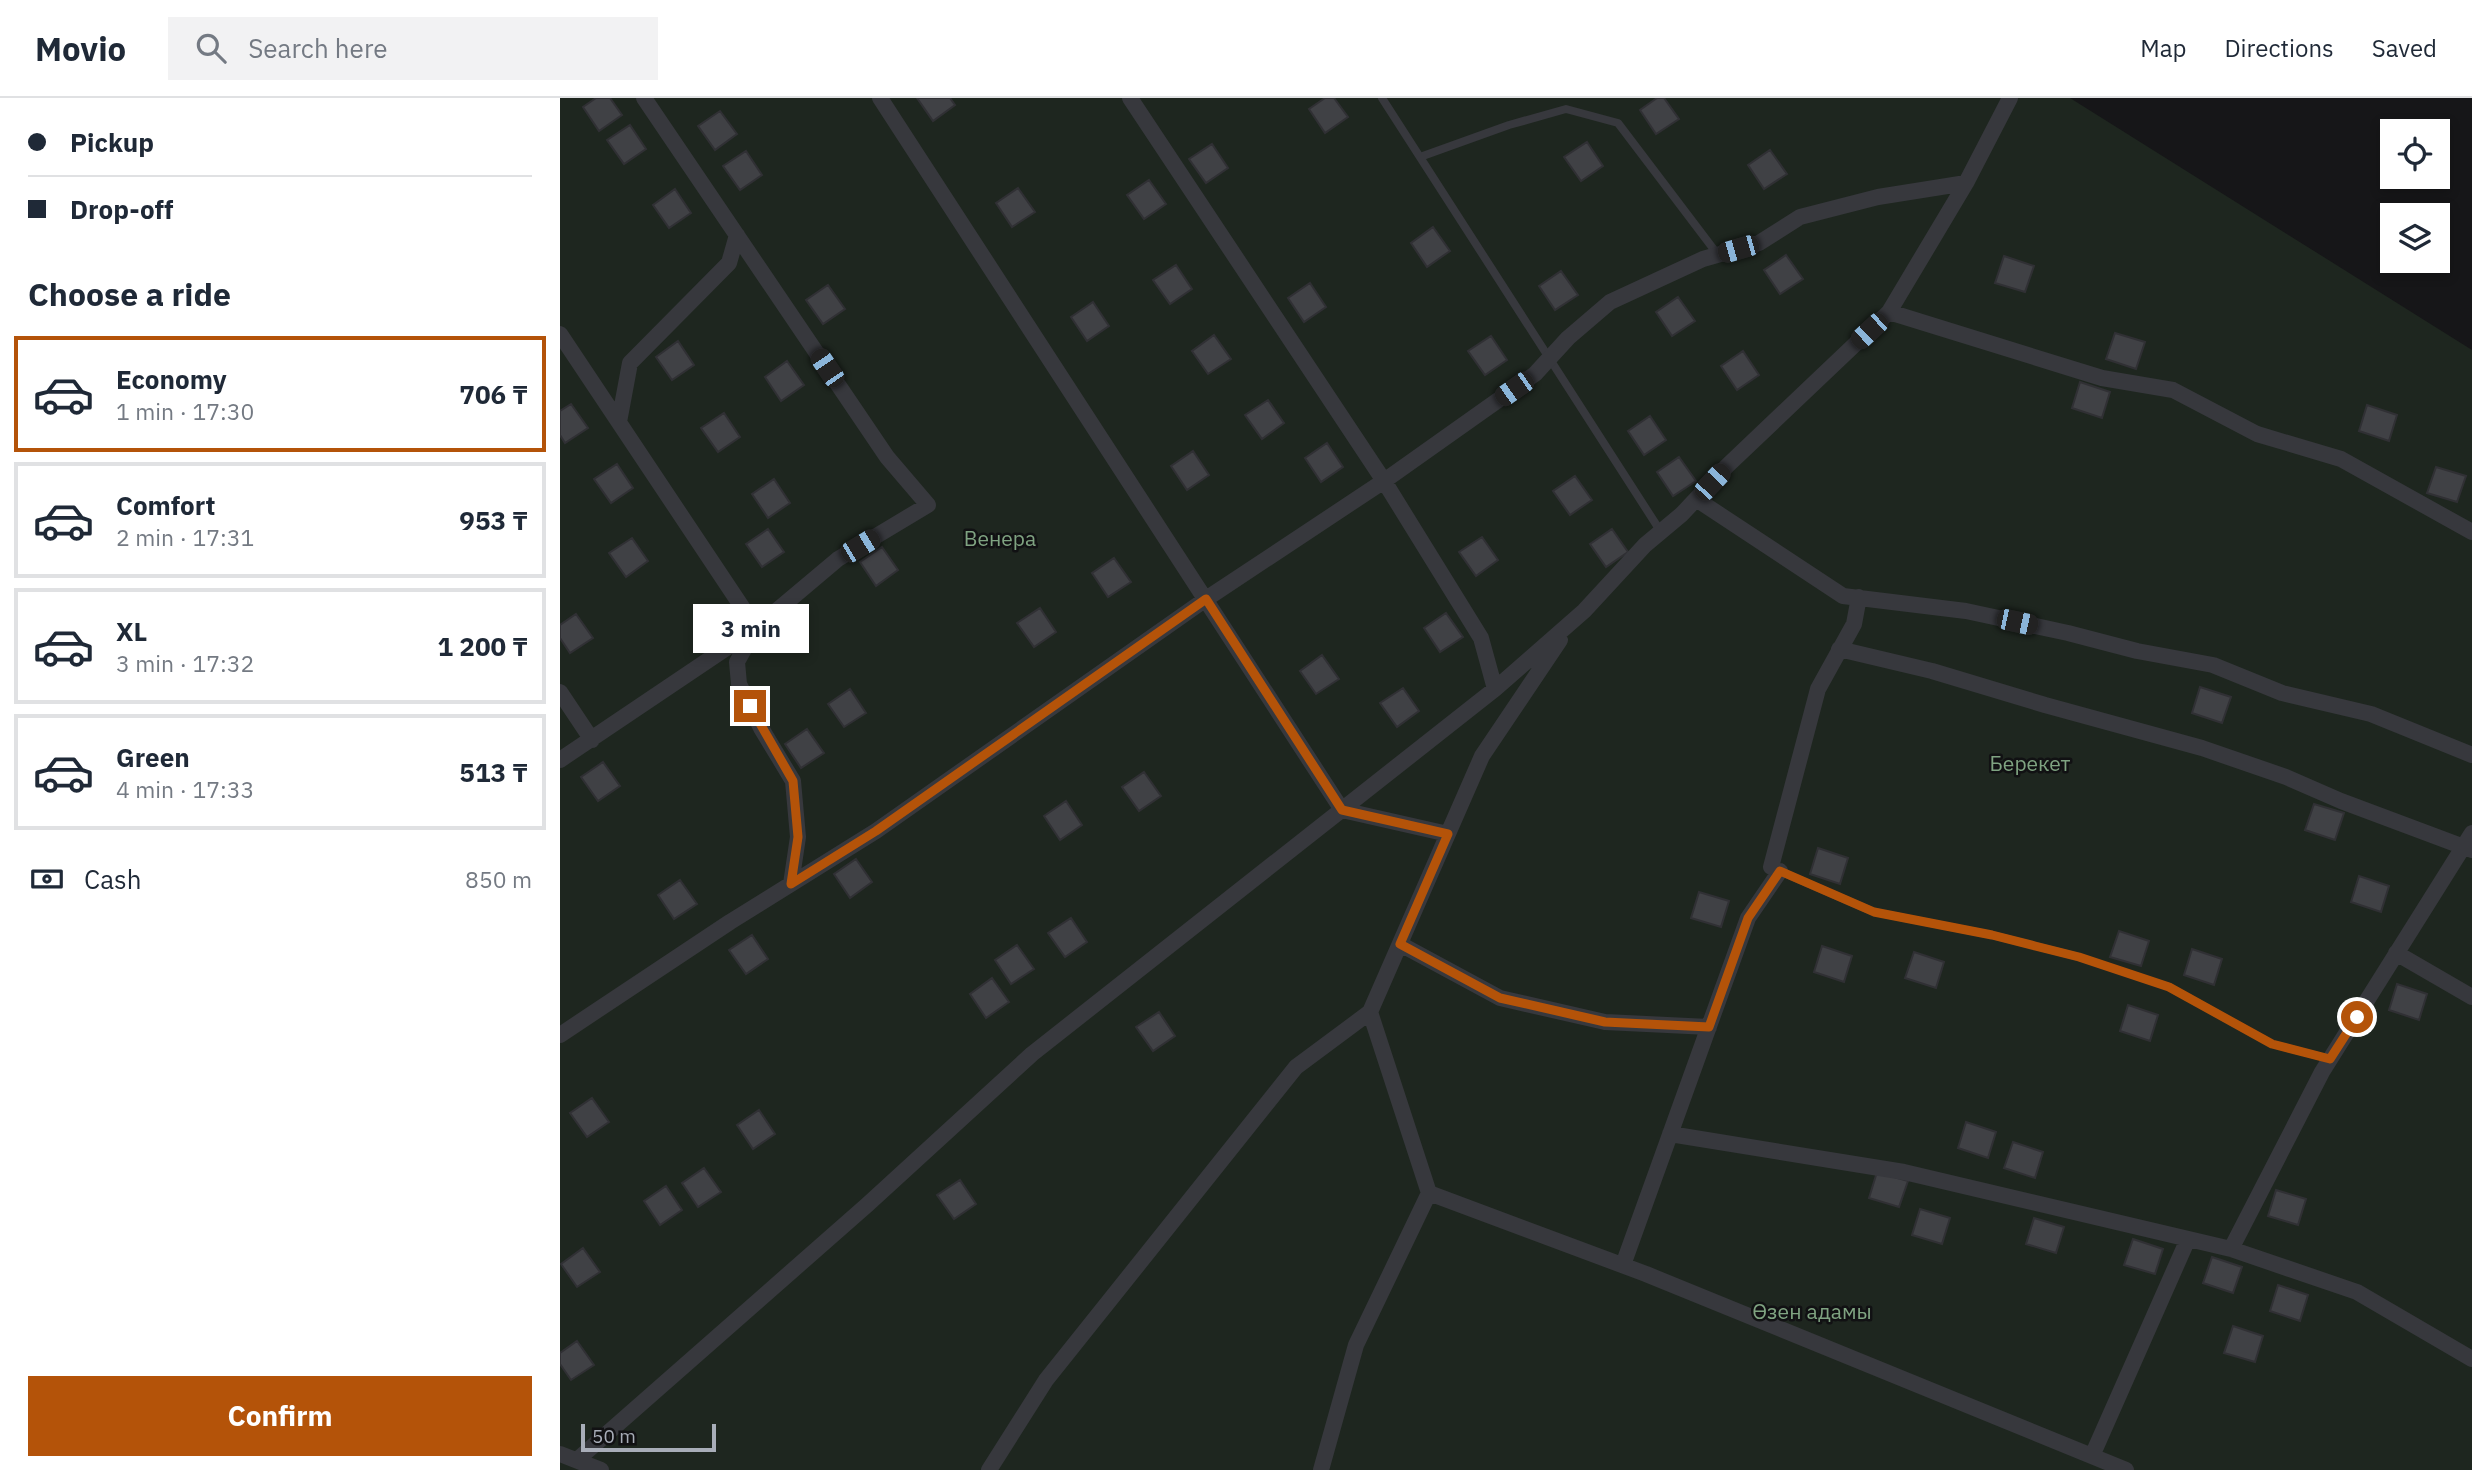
<!DOCTYPE html>
<meta charset="utf-8">
<style>
:root{--surface:#fff;--page:#f2f2f3;--text:#1f2937;--muted:#747a83;--line:#e0e1e3;--accent:#b45309}
body{margin:0;font-family:"IBM Plex Sans",sans-serif;background:var(--page);color:var(--text);height:100vh;display:flex;flex-direction:column;font-size:26px;white-space:nowrap}
*{box-sizing:border-box;margin:0}
p{font-size:23px;color:var(--muted)}
.icon{flex:none;width:38px;height:38px;fill:none;stroke:currentColor;stroke-width:2;stroke-linecap:round;stroke-linejoin:round}
.map{position:relative;flex:1;overflow:hidden}
.sheet{display:flex;flex-direction:column;background:var(--surface);width:560px}
.sheet>*{flex:none}
.top-card{display:grid;align-content:center;height:154px;padding:0 28px;background:var(--surface)}
.fabs{position:absolute;left:1820px;top:21px;display:grid;gap:14px}
.fabs a{display:grid;place-items:center;width:70px;height:70px;border-radius:0px;background:var(--surface);box-shadow:0 4px 10px #0003;font-size:35px}
.scale{position:absolute;left:21px;bottom:18px;width:135px;box-sizing:border-box;padding-left:7px;border:4px solid #a8adb8;border-top:0;font-size:19px;line-height:24px;white-space:nowrap;color:#a8adb8;-webkit-text-stroke:5px #111113;paint-order:stroke}
.end{position:absolute;width:32px;height:32px;margin:-16px;border:9px solid #b45309;background:#fff;box-shadow:0 0 0 4px #fff}
.from{border-radius:50%}
.bubble{position:absolute;height:49px;border-radius:0px;background:var(--surface);box-shadow:0 4px 10px #0003;font-size:23px;font-weight:700;line-height:49px;text-align:center}
.car{position:absolute;width:21px;height:42px;margin:-21px -10px;border-radius:9px;box-shadow:0 0 5px 2px #0007;background:linear-gradient(#222 24%,#8ab4d8 0 40%,#222 0 76%,#8ab4d8 0 86%,#222 0)}
.top-card b{display:flex;align-items:center;gap:24px;height:66px;font-size:26px}
.top-card b+b{border-top:2px solid var(--line)}
.top-card i{width:18px;height:18px;background:var(--text)}
ul{padding:0;list-style:none}
li{display:flex;align-items:center;gap:21px;height:116px;margin:0 14px 10px;padding:0 14px;border:4px solid var(--line);border-radius:0px}
li div{flex:1}
li b{display:block;font-size:26px}
li em{font-style:normal;font-weight:700}
li.on{border-color:var(--accent)}
li>.icon{width:63px;height:63px;stroke-width:1.5}
h2{padding:0 28px;font-size:32px;line-height:84px}
.pay{display:flex;align-items:center;gap:18px;height:77px;padding:0 28px;font-size:26px}
.pay p{margin-inline-start:auto}
.cta{display:flex;gap:14px;margin-top:auto;padding:14px 28px}
.cta a{flex:1;height:80px;border-radius:0px;background:var(--accent);color:#fff;font-size:28px;font-weight:700;line-height:80px;text-align:center}
header{display:flex;align-items:center;gap:42px;box-sizing:border-box;height:98px;padding:0 35px;background:var(--surface);border-bottom:2px solid var(--line)}
header strong{font-size:33px}
nav{display:flex;gap:38px;margin-inline-start:auto;font-size:24px}
.search{width:490px;height:63px;background:var(--page);display:flex;align-items:center;gap:18px;box-sizing:border-box;padding:0 24px;border-radius:0px;color:var(--muted);font-size:26px}
main{display:flex;flex:1;min-height:0}
.map>svg:first-child{display:block}
.green{fill:#1e261f}
.building{fill:#404145;stroke:#303034;stroke-width:2}
.lines{fill:none;stroke-linecap:round;stroke-linejoin:round}
.lane{stroke:#37383d;stroke-width:8}
.street{stroke:#37383d;stroke-width:16}
.route{stroke:#b45309;stroke-width:9}
.labels{text-anchor:middle;dominant-baseline:central;stroke-width:5;stroke-linejoin:round;paint-order:stroke}
.park-label{font-size:21px;fill:#7fa381;stroke:#111113}
</style>
<header>
<strong>Movio</strong>
<div class="search"><svg class="icon" aria-label="search" viewBox="0 0 24 24"><circle cx="10" cy="10" r="6"/><path d="M15 15l6 6"/></svg>Search here</div>
<nav><a>Map</a><a>Directions</a><a>Saved</a></nav>
</header>
<main>
<section class="sheet">
<div class="top-card">
<b><i class="from"></i>Pickup</b>
<b><i></i>Drop-off</b>
</div>
<h2>Choose a ride</h2>
<ul>
<li class="on"><svg class="icon" aria-label="car" viewBox="0 0 24 24"><path d="M5 17H2v-5l4-1 3-4h7l3 4 3 1v5h-3M9 17h6M6 11h13"/><circle cx="7" cy="17" r="2"/><circle cx="17" cy="17" r="2"/></svg><div><b>Economy</b><p>1 min · 17:30</p></div><em>706 ₸</em></li>
<li><svg class="icon" aria-label="car" viewBox="0 0 24 24"><path d="M5 17H2v-5l4-1 3-4h7l3 4 3 1v5h-3M9 17h6M6 11h13"/><circle cx="7" cy="17" r="2"/><circle cx="17" cy="17" r="2"/></svg><div><b>Comfort</b><p>2 min · 17:31</p></div><em>953 ₸</em></li>
<li><svg class="icon" aria-label="car" viewBox="0 0 24 24"><path d="M5 17H2v-5l4-1 3-4h7l3 4 3 1v5h-3M9 17h6M6 11h13"/><circle cx="7" cy="17" r="2"/><circle cx="17" cy="17" r="2"/></svg><div><b>XL</b><p>3 min · 17:32</p></div><em>1 200 ₸</em></li>
<li><svg class="icon" aria-label="car" viewBox="0 0 24 24"><path d="M5 17H2v-5l4-1 3-4h7l3 4 3 1v5h-3M9 17h6M6 11h13"/><circle cx="7" cy="17" r="2"/><circle cx="17" cy="17" r="2"/></svg><div><b>Green</b><p>4 min · 17:33</p></div><em>513 ₸</em></li>
</ul>
<div class="pay"><svg class="icon" aria-label="cash" viewBox="0 0 24 24"><path d="M3 7h18v10H3z"/><circle cx="12" cy="12" r="2"/></svg>Cash<p>850 m</p></div>
<div class="cta"><a>Confirm</a></div>
</section>
<div class="map">
<svg width="1912" height="1372" viewBox="0 0 1912 1372">
<rect width="100%" height="100%" fill="#161618"/>
<path class="green" d="M0,0h1510l402,252v1120h-1912z"/>
<path class="building" d="M36,0h14l12,17 -23,16 -16,-24z
M357,0h33l5,7 -22,16z
M765,0h9l14,19 -23,16 -16,-24z
M1097,0h7l15,21 -23,15 -16,-24z
M160,13l17,23 -22,16 -17,-24z
M70,27l16,24 -22,15 -17,-24z
M1027,44l16,24 -22,15 -17,-24z
M652,46l16,24 -22,15 -17,-24z
M1210,52l17,24 -23,15 -16,-24z
M186,53l16,24 -22,15 -17,-24z
M589,82l17,24 -22,15 -17,-24z
M458,90l17,24 -23,15 -16,-24z
M115,91l16,24 -22,15 -16,-23z
M873,129l17,24 -23,16 -16,-24z
M1226,157l17,24 -23,15 -16,-24z
M1444,158l30,10 -9,26 -30,-9z
M616,167l16,24 -22,15 -17,-24z
M1001,173l17,24 -23,15 -16,-24z
M750,185l16,24 -22,15 -16,-24z
M268,187l17,24 -22,15 -17,-24z
M1118,199l17,24 -23,15 -16,-24z
M533,204l16,24 -22,15 -16,-24z
M1555,235l30,9 -9,27 -30,-10z
M654,237l17,24 -23,15 -16,-23z
M931,238l16,24 -22,15 -17,-24z
M118,243l16,24 -22,15 -16,-23z
M1183,253l16,24 -22,15 -16,-24z
M227,263l17,24 -23,16 -16,-24z
M1520,284l30,10 -8,26 -30,-10z
M708,302l16,23 -22,16 -17,-24z
M11,306l17,24 -23,15 -5,-8v-24z
M1807,307l30,10 -8,26 -30,-10z
M164,315l16,24 -22,15 -17,-24z
M1090,318l16,24 -22,15 -16,-24z
M767,345l16,24 -22,15 -16,-24z
M633,353l16,24 -22,15 -16,-24z
M1119,359l17,24 -23,15 -16,-24z
M57,366l16,24 -22,15 -17,-24z
M1876,369l30,9 -9,26 -30,-9z
M1015,378l17,24 -22,15 -17,-24z
M214,381l16,24 -22,15 -16,-24z
M208,431l16,23 -22,15 -16,-23z
M1052,431l16,23 -22,15 -16,-23z
M922,439l16,23 -22,16 -17,-24z
M72,440l16,23 -22,16 -17,-24z
M322,449l16,23 -22,16 -16,-24z
M554,460l17,24 -23,15 -16,-24z
M480,510l16,24 -22,15 -17,-24z
M886,515l17,24 -23,15 -16,-24z
M16,516l17,24 -23,15 -10,-15v-13z
M762,557l17,24 -23,15 -16,-23z
M1640,589l31,10 -9,26 -30,-10z
M843,590l16,23 -22,16 -17,-24z
M290,591l16,24 -22,14 -16,-23z
M247,631l17,24 -23,15 -16,-24z
M43,664l17,24 -22,15 -17,-24z
M584,674l17,24 -22,15 -17,-24z
M506,703l16,24 -22,15 -16,-24z
M1754,706l30,9 -9,27 -30,-10z
M1258,750l30,10 -8,26 -30,-10z
M296,761l16,23 -22,16 -16,-24z
M1799,778l30,10 -8,26 -30,-10z
M120,782l17,24 -23,15 -16,-24z
M1139,794l30,9 -8,26 -30,-9z
M511,820l16,24 -22,15 -17,-24z
M1559,833l30,10 -8,25 -31,-9z
M192,837l16,24 -22,15 -17,-24z
M457,847l17,24 -23,15 -16,-24z
M1262,848l30,10 -8,26 -30,-10z
M1632,851l30,10 -8,26 -30,-10z
M1354,854l30,10 -8,26 -31,-10z
M432,880l17,24 -23,16 -16,-24z
M1837,886l30,10 -8,26 -30,-10z
M1568,907l30,10 -8,26 -30,-10z
M599,914l16,24 -22,15 -17,-24z
M32,1000l17,24 -22,15 -17,-24z
M199,1012l16,24 -22,15 -16,-24z
M1406,1024l30,10 -8,26 -30,-10z
M1453,1044l30,10 -8,26 -31,-10z
M144,1070l17,24 -23,15 -16,-24z
M1317,1074l31,9 -9,26 -30,-9z
M400,1082l16,24 -22,15 -17,-24z
M106,1088l16,24 -22,15 -16,-24z
M1716,1092l30,9 -8,26 -30,-9z
M1360,1111l30,9 -8,26 -30,-9z
M1474,1120l30,9 -8,26 -30,-9z
M1573,1141l30,10 -8,25 -31,-9z
M23,1150l17,24 -23,15 -16,-23z
M1652,1159l30,10 -9,26 -30,-10z
M1718,1187l30,10 -8,26 -30,-10z
M1673,1228l30,10 -8,26 -31,-9z
M17,1243l17,24 -23,15 -11,-16v-11z"/>
<g class="lines">
<path class="lane" d="M822,0l279,434
M860,59l89,-32 57,-16 52,14 100,132
M1217,772l97,42 118,23 87,22 90,30 103,57 58,15"/>
<path class="street" d="M320,0l462,712 106,24
M570,0l254,383 97,157 14,51
M1329,214l213,66 71,12 84,44 84,25 131,73
M0,236l196,294
M59,324l11,-59 99,-100 8,-28
M1136,401l147,97 123,15 102,22 69,18 76,14 69,28 89,21 101,41
M193,535l-16,29 2,22 22,44 32,53 5,56 -7,47
M1279,551l93,22 113,34 157,43 84,29 55,24 131,49
M0,594l32,48
M0,662l196,-132 82,-69 90,-54 -41,-48 -243,-359
M1211,769l47,-178 36,-65 5,-27
M840,846l100,54 105,24 104,5
M1836,855l76,44
M0,937l170,-113 146,-91 330,-232 178,-118 151,-107 33,-36 42,-36 93,-43 56,-16 41,-26 78,-20 88,-14
M1110,1036l234,38 327,77 126,43 115,67
M869,1095l217,81 480,196
M1671,1151l91,-177 150,-239
M1063,1167l125,-347 32,-47
M0,1356l41,16
M1532,1358l96,-217
M17,1362l290,-255 165,-151 463,-365 89,-78 61,-66 37,-31 45,-48 162,-154 77,-129 44,-85
M429,1372l57,-90 250,-313 74,-55
M761,1372l35,-125 73,-152 -59,-181 112,-256 78,-116"/>
</g>
<g class="lines">
<path class="route" d="M190,608l43,75 5,56 -7,47 85,-53 330,-232 136,211 106,24 -48,110 100,54 105,24 104,5 39,-109 32,-47 94,41 118,23 43,11 44,11 90,30 103,57 58,15 27,-42"/>
</g>
<g class="labels">
<g class="park-label">
<text x="440" y="440">Венера</text>
<text x="1470" y="665">Берекет</text>
<text x="1252" y="1213">Өзен адамы</text>
</g>
</g>
</svg>
<div class="fabs">
<a><svg class="icon" aria-label="locate" viewBox="0 0 24 24"><circle cx="12" cy="12" r="6"/><path d="M12 2v4M12 18v4M2 12h4M18 12h4"/></svg></a>
<a><svg class="icon" aria-label="layers" viewBox="0 0 24 24"><path d="M12 4l9 5-9 5-9-5zM3 14l9 5 9-5"/></svg></a>
</div>
<div class="scale">50 m</div>
<i class="end from" style="left:1797px;top:919px"></i>
<i class="end" style="left:190px;top:608px"></i>
<div class="bubble" style="left:133px;top:506px;width:116px">3 min</div>
<i class="car" style="left:1178px;top:151px;rotate:254deg"></i>
<i class="car" style="left:1309px;top:233px;rotate:227deg"></i>
<i class="car" style="left:267px;top:270px;rotate:326deg"></i>
<i class="car" style="left:954px;top:291px;rotate:235deg"></i>
<i class="car" style="left:1152px;top:384px;rotate:43deg"></i>
<i class="car" style="left:300px;top:448px;rotate:59deg"></i>
<i class="car" style="left:1457px;top:524px;rotate:102deg"></i>
</div>
</main>
